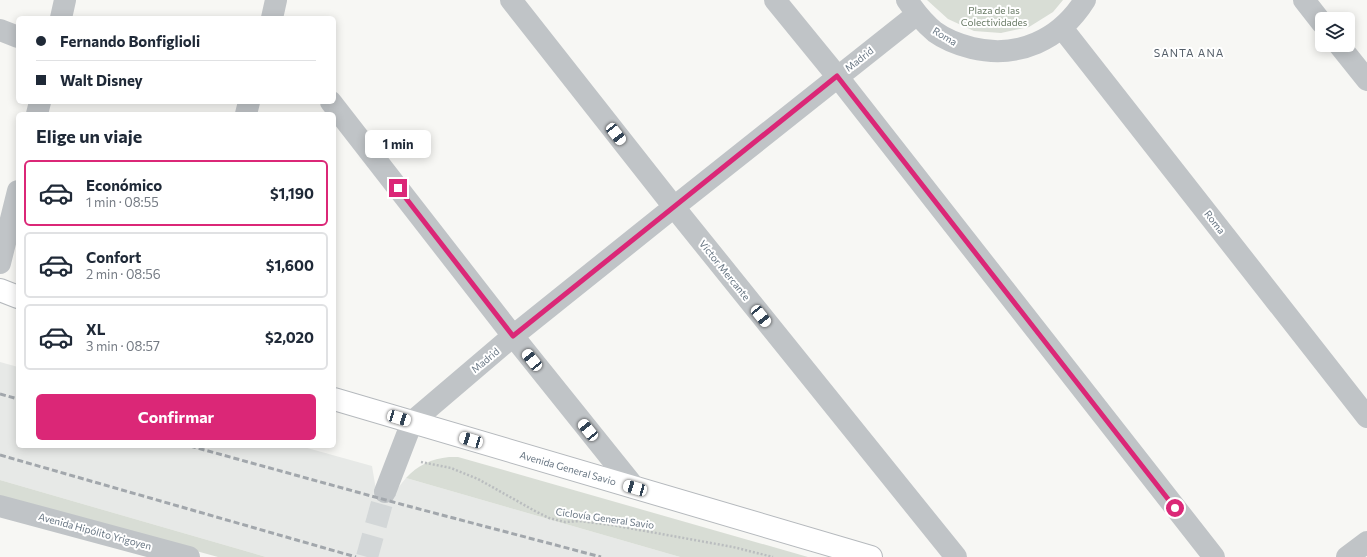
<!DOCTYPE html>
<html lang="es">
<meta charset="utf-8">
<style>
:root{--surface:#fff;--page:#f6f6f7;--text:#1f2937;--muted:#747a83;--line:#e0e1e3;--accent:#db2777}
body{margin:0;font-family:Commissioner,sans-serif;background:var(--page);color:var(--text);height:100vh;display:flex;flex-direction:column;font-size:15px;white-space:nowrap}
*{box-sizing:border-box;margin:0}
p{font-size:13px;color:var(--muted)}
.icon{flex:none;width:22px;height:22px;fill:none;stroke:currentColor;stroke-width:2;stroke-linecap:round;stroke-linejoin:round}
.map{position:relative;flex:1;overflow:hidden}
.panel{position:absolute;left:16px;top:112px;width:320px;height:336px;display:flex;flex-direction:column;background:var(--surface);border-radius:6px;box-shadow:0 2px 10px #0003}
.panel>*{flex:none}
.top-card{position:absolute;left:16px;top:16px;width:320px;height:88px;border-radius:6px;box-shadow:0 2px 10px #0003;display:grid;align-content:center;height:88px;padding:0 20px;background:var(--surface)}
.buttons{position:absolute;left:1315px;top:12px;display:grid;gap:8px}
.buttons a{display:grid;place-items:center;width:40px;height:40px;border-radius:6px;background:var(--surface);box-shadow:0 2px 10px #0003;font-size:20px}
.end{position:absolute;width:18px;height:18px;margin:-9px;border:5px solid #db2777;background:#fff;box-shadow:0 0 0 2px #fff}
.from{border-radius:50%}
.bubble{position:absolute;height:28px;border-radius:6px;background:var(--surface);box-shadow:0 2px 10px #0003;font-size:13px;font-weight:700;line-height:28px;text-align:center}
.car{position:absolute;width:12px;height:24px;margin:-12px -6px;border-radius:5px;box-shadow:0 0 3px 1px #0007;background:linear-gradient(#fff 24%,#345 0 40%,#fff 0 76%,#345 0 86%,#fff 0)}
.top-card b{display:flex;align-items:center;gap:14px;height:38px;font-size:15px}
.top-card b+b{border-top:1px solid var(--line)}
.top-card i{width:10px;height:10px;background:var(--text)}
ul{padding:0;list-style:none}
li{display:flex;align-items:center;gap:12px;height:66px;margin:0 8px 6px;padding:0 12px;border:2px solid var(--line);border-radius:6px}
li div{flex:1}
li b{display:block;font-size:15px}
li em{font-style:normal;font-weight:700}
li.active{border-color:var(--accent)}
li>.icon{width:36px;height:36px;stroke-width:1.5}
h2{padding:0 20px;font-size:18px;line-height:48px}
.button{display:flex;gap:8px;margin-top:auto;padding:8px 20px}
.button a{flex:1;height:46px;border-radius:6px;background:var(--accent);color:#fff;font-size:16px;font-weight:700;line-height:46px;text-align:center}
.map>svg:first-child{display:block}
.built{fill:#e7e9e7}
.green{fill:#d8ddd5}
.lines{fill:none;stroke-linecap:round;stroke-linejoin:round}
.minor-tunnel{stroke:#d3d7d8;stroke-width:22;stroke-dasharray:22 11;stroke-linecap:butt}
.secondary-casing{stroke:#b5b9bd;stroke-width:24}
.path{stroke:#babdbf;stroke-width:2.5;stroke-dasharray:2 2;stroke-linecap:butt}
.minor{stroke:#c0c4c7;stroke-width:22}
.secondary{stroke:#fff;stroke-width:22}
.rail{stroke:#a2a7ac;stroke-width:3;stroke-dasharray:6 3;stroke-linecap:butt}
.route{stroke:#db2777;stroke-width:5}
.labels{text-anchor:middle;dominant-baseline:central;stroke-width:4;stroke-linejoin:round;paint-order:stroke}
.park-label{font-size:10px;fill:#6a7b66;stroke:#fff}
.street-label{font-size:10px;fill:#687683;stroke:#fff}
.neighbourhood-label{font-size:11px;letter-spacing:1px;fill:#555f69;stroke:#fff}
</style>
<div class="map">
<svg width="1367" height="557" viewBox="0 0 1367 557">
<rect width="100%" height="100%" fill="#f7f7f4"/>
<path class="built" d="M0,362l18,5v79h282l72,20 4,24 17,4 13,-16 274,79h-414l-266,-77z"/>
<path class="green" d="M927,0h136l-10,12 -24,15 -28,6 -27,-2 -26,-12z
M449,457h9l350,100h-128l-274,-79c12,-13 25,-19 43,-21z
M0,480l266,77h-48l-218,-60z"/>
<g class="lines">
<path class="minor-tunnel" d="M367,557l18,-65"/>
<defs>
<path id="secondary" d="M0,290l18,7
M334,399l537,158"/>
</defs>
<use href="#secondary" class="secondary-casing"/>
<path class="path" d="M421,462l30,6 27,11 57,32 14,7 16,4 15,-1 32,4 121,22 40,10"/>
<path class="minor" d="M511,0l163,207 282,350
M775,0l62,76 377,481
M907,0c8,12 17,23 28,32 11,8 25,13 37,16 46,11 88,-8 113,-48
M1304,0l18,23
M61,18l4,-18
M272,18l4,-18
M1062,28l305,389
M0,30l18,7
M1339,45l28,35
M331,102l182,234 122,152
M37,114l3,-12
M246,114l3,-12
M0,263l18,-72
M385,492l27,-70 101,-86 161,-129 242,-192
M0,506l189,51
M1347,557l20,-15"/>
<use href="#secondary" class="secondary"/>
<path class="rail" d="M0,394l18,5
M190,446l214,59 197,52
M0,455l356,102"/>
</g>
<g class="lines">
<path class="route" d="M398,188l115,148 324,-260 338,432"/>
</g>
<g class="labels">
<g class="park-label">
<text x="994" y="10">Plaza de las<tspan x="994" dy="12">Colectividades</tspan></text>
</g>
<g class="street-label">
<text transform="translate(945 36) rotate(31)">Roma</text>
<text transform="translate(859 59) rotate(-38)">Madrid</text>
<text transform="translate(1215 222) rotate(52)">Roma</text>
<text transform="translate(725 270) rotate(51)">Víctor Mercante</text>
<text transform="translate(485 360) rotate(-40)">Madrid</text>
<text transform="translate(568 468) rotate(16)">Avenida General Savio</text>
<text transform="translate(605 518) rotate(8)">Ciclovía General Savio</text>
<text transform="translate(95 531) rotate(15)">Avenida Hipólito Yrigoyen</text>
</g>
<g class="neighbourhood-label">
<text x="1189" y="52">SANTA ANA</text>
</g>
</g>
</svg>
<div class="buttons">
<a><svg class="icon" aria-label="layers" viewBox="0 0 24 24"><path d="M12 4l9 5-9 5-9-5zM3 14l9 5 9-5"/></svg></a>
</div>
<i class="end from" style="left:1175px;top:508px"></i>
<i class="end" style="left:398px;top:188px"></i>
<div class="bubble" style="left:365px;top:130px;width:66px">1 min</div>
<i class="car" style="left:616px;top:134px;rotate:142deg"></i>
<i class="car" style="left:761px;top:316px;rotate:141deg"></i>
<i class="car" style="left:532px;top:360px;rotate:321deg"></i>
<i class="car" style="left:399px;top:418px;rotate:107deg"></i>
<i class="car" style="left:588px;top:430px;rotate:321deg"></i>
<i class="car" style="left:471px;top:440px;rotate:287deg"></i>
<i class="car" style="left:635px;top:488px;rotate:286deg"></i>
<div class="top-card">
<b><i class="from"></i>Fernando Bonfiglioli</b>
<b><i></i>Walt Disney</b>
</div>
<section class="panel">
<h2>Elige un viaje</h2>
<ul>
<li class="active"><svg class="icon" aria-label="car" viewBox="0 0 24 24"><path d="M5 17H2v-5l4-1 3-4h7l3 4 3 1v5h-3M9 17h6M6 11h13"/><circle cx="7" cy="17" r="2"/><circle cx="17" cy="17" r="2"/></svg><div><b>Económico</b><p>1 min · 08:55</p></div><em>$1,190</em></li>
<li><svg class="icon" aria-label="car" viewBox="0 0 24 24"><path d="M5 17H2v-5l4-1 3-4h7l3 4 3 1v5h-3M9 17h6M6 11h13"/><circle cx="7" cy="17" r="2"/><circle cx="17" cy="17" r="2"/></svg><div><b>Confort</b><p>2 min · 08:56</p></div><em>$1,600</em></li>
<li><svg class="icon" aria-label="car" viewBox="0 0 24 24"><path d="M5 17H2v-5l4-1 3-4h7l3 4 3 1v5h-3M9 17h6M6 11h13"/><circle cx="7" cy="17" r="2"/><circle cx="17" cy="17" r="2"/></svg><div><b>XL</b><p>3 min · 08:57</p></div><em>$2,020</em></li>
</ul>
<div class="button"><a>Confirmar</a></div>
</section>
</div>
